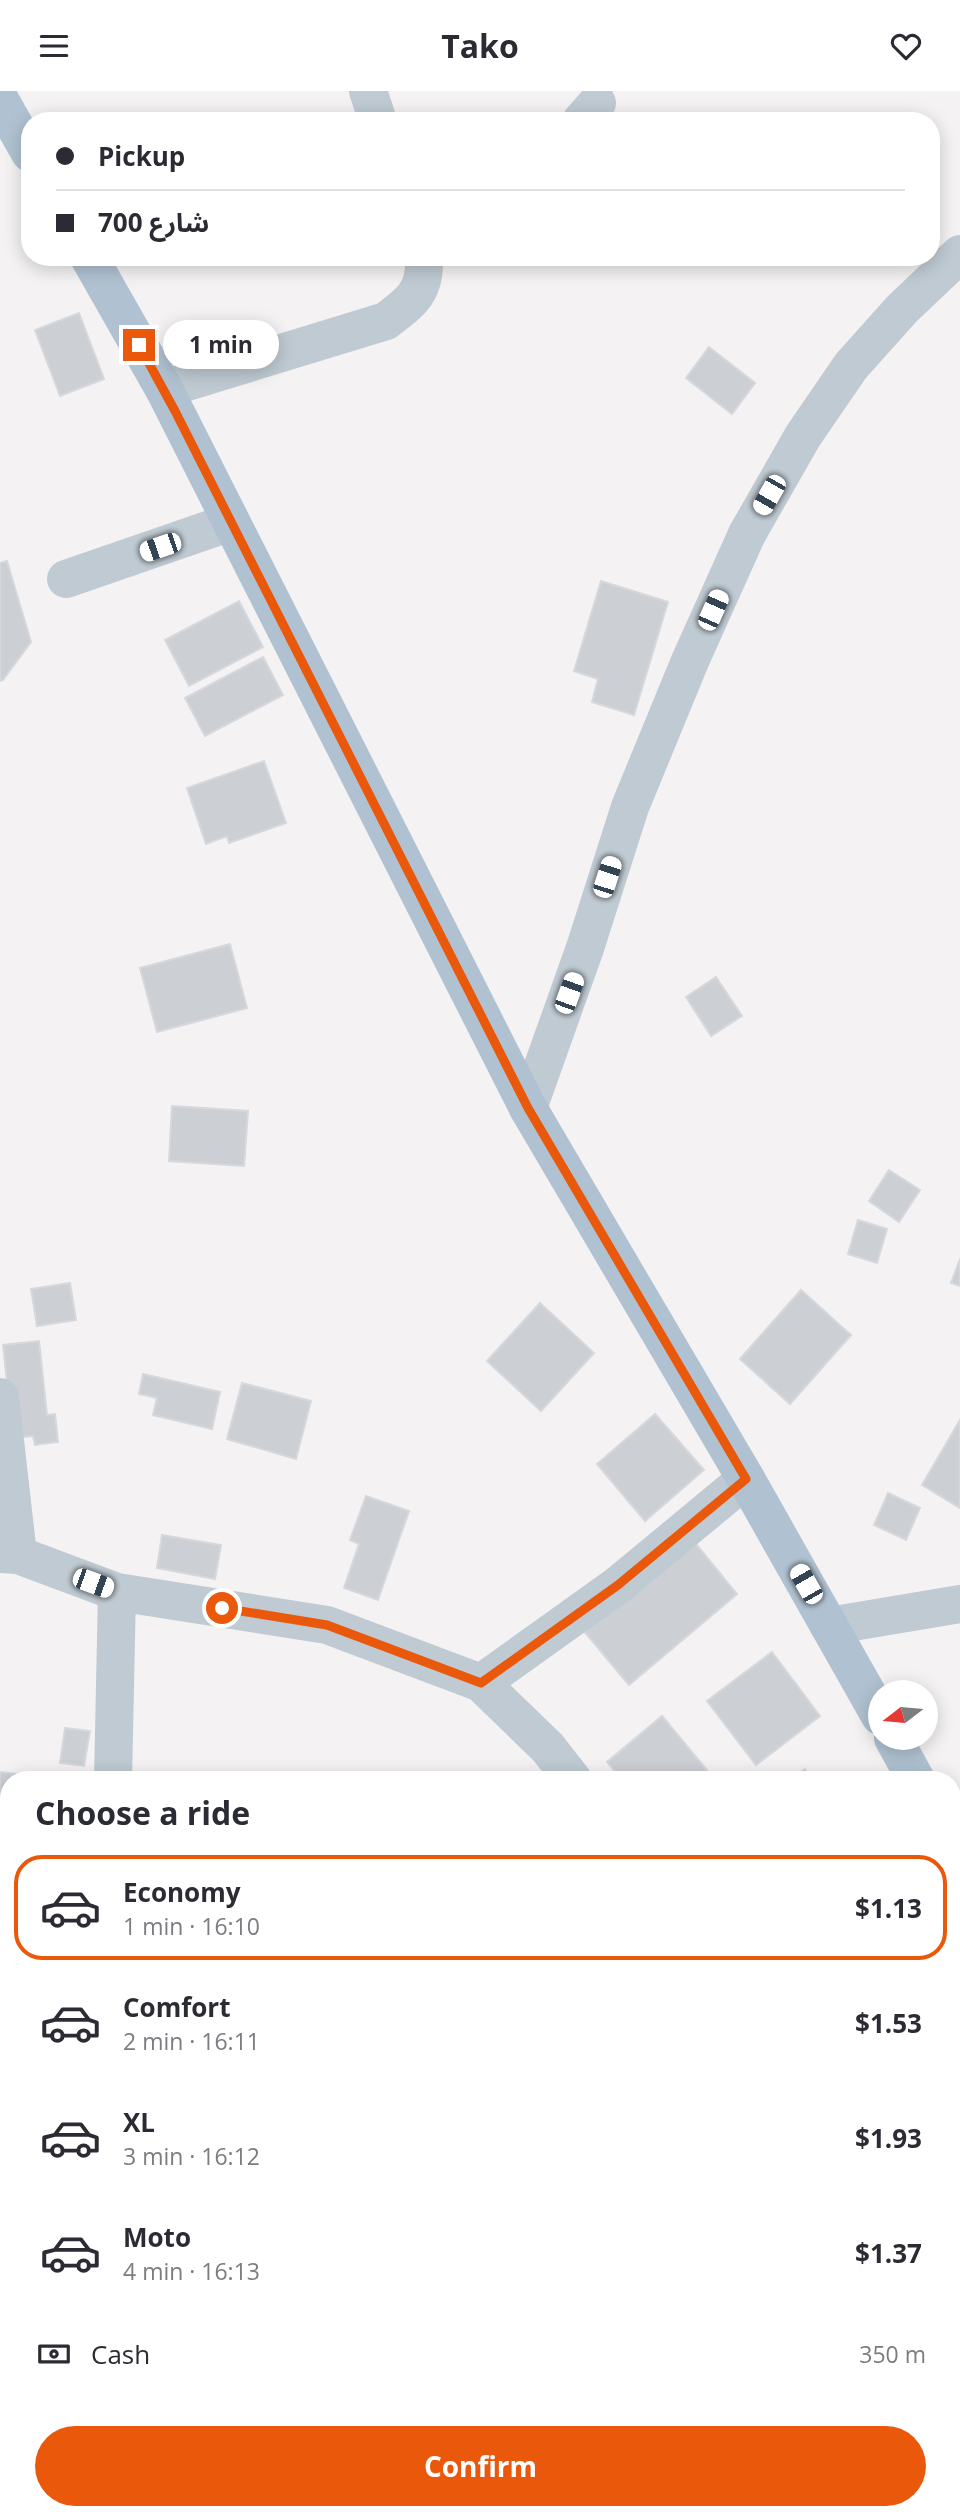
<!DOCTYPE html>
<meta charset="utf-8">
<style>
:root{--surface:#fff;--page:#f7f7f7;--text:#2b2b33;--muted:#7c7c81;--line:#e1e1e2;--accent:#ea580c}
body{margin:0;font-family:"Open Sans","Noto Sans Arabic",sans-serif;background:var(--page);color:var(--text);height:100vh;display:flex;flex-direction:column;font-size:26px;white-space:nowrap}
*{box-sizing:border-box;margin:0}
p{font-size:23px;color:var(--muted)}
.icon{flex:none;width:38px;height:38px;fill:none;stroke:currentColor;stroke-width:2;stroke-linecap:round;stroke-linejoin:round}
.map{position:relative;flex:1;overflow:hidden}
.panel{position:absolute;left:0px;top:1680px;width:961px;height:749px;display:flex;flex-direction:column;background:var(--surface);border-radius:28px 28px 0 0;box-shadow:0 4px 18px #0003}
.panel>*{flex:none}
.banner{position:absolute;left:21px;top:21px;width:919px;height:154px;border-radius:28px;box-shadow:0 4px 18px #0003;display:grid;align-content:center;height:154px;padding:0 35px;background:var(--surface)}
.needle{width:46px;rotate:254deg}
.controls{position:absolute;left:868px;top:1589px;display:grid;gap:14px}
.controls a{display:grid;place-items:center;width:70px;height:70px;border-radius:50%;background:var(--surface);box-shadow:0 4px 18px #0003;font-size:35px}
.end{position:absolute;width:32px;height:32px;margin:-16px;border:9px solid #ea580c;background:#fff;box-shadow:0 0 0 4px #fff}
.from{border-radius:50%}
.bubble{position:absolute;height:49px;border-radius:24px;background:var(--surface);box-shadow:0 4px 18px #0003;font-size:23px;font-weight:700;line-height:49px;text-align:center}
.car{position:absolute;width:21px;height:42px;margin:-21px -10px;border-radius:9px;box-shadow:0 0 5px 2px #0007;background:linear-gradient(#fff 24%,#345 0 40%,#fff 0 76%,#345 0 86%,#fff 0)}
.banner b{display:flex;align-items:center;gap:24px;height:66px;font-size:26px}
.banner b+b{border-top:2px solid var(--line)}
.banner i{width:18px;height:18px;background:var(--text)}
ul{padding:0;list-style:none}
li{display:flex;align-items:center;gap:21px;height:105px;margin:0 14px 10px;padding:0 21px;border:4px solid transparent;border-radius:28px}
li div{flex:1}
li b{display:block;font-size:26px}
li em{font-style:normal;font-weight:700}
li.current{border-color:var(--accent)}
li>.icon{width:63px;height:63px;stroke-width:1.5}
h2{padding:0 35px;font-size:32px;line-height:84px}
.pay{display:flex;align-items:center;gap:18px;height:77px;padding:0 35px;font-size:26px}
.pay p{margin-inline-start:auto}
.action{display:flex;gap:14px;margin-top:auto;padding:14px 35px}
.action a{flex:1;height:80px;border-radius:42px;background:var(--accent);color:#fff;font-size:28px;font-weight:700;line-height:80px;text-align:center}
header{display:flex;justify-content:space-between;align-items:center;height:91px;padding:0 35px;background:var(--surface);font-size:32px;font-weight:700}
.map>svg:first-child{display:block}
.building{fill:#cccfd4;stroke:#d6d8dd;stroke-width:2}
.lines{fill:none;stroke-linecap:round;stroke-linejoin:round}
.minor{stroke:#bfcad2;stroke-width:38}
.major{stroke:#b0c2d1;stroke-width:38}
.route{stroke:#ea580c;stroke-width:9}
</style>
<header><svg class="icon" aria-label="menu" viewBox="0 0 24 24"><path d="M4 6h16M4 12h16M4 18h16"/></svg>Tako<svg class="icon" aria-label="heart" viewBox="0 0 24 24"><path d="M12 20l-8-8c-3-5 5-10 8-4 3-6 11-1 8 4z"/></svg></header>
<div class="map">
<svg width="960" height="2429" viewBox="0 0 960 2429">
<rect width="100%" height="100%" fill="#f4f2f2"/>
<path class="building" d="M632,22l7,8h-14z
M79,222l25,66 -44,17 -25,-66z
M709,256l46,36 -23,31 -46,-36z
M7,470l24,81 -28,38 -3,1v-118z
M601,490l67,21 -34,113 -42,-13 6,-23 -24,-8z
M239,510l24,46 -74,39 -24,-46z
M263,566l20,38 -78,41 -20,-38z
M264,670l22,62 -57,20 -2,-7 -21,8 -19,-56z
M230,853l17,64 -90,24 -17,-64z
M716,886l26,39 -31,20 -25,-39z
M172,1015l76,5 -4,55 -75,-5z
M889,1079l31,20 -21,32 -30,-21z
M858,1129l29,9 -10,34 -29,-9z
M960,1168v27l-9,-3z
M70,1192l6,37 -39,6 -6,-37z
M801,1199l50,45 -61,69 -50,-45z
M540,1212l54,50 -53,58 -54,-50z
M39,1250l8,74 8,-1 3,28 -23,3 -2,-9 -20,2 -10,-93z
M143,1283l77,18 -8,37 -59,-14 4,-17 -18,-4z
M242,1292l69,18 -15,58 -69,-20z
M655,1323l49,56 -59,51 -48,-57z
M960,1329v88l-38,-23z
M888,1402l32,15 -14,32 -32,-15z
M366,1405l43,15 -31,89 -34,-12 15,-44 -9,-4z
M162,1444l59,10 -6,34 -58,-11z
M691,1447l46,56 -108,91 -46,-55z
M772,1561l48,64 -64,49 -49,-64z
M662,1625l45,54 -12,10h-73l-15,-18z
M65,1637l25,3 -6,35 -24,-3z
M805,1678l7,11h-22z
M0,1681l26,3 -1,5h-16v78l-9,-1z
M0,1798l9,3v52l-9,-3z
M952,1911l8,17v106l-8,4z
M184,2420h76l-3,9h-51z"/>
<g class="lines">
<path class="minor" d="M368,0l10,30
M581,30l16,-18
M164,298l222,-68c25,-19 40,-29 38,-64
M66,488l165,-57
M528,1017l57,-160 45,-141 60,-146 57,-127 56,-98 48,-70 51,-57 58,-55
M0,1306l18,158
M0,1463l18,1 99,37 210,33 154,58 67,65 25,32
M829,1535l131,-22
M481,1592l137,-98 128,-106
M113,1689l4,-188
M952,1842h8
M0,1958l9,2
M952,2208l8,-15
M77,2420l1,9
M629,2420l1,9
M833,2429l5,-9"/>
<path class="major" d="M0,9l30,53
M89,166l75,132 364,719 218,371 134,237
M893,1647l23,42
M952,1743l8,11"/>
</g>
<g class="lines">
<path class="route" d="M139,254l36,66 353,697 218,371 -128,106 -137,98 -154,-58 -105,-17"/>
</g>
</svg>
<div class="controls">
<a><svg class="needle" viewBox="-14 -14 28 28"><path d="M0-13l5 13h-10z" fill="#e53935"/><path d="M0 13l5-13h-10z" fill="#7c7c81"/></svg></a>
</div>
<i class="end from" style="left:222px;top:1517px"></i>
<i class="end" style="left:139px;top:254px"></i>
<div class="bubble" style="left:163px;top:229px;width:116px">1 min</div>
<i class="car" style="left:769px;top:404px;rotate:210deg"></i>
<i class="car" style="left:160px;top:456px;rotate:251deg"></i>
<i class="car" style="left:713px;top:519px;rotate:24deg"></i>
<i class="car" style="left:607px;top:786px;rotate:18deg"></i>
<i class="car" style="left:569px;top:902px;rotate:20deg"></i>
<i class="car" style="left:93px;top:1492px;rotate:110deg"></i>
<i class="car" style="left:806px;top:1493px;rotate:330deg"></i>
<div class="banner">
<b><i class="from"></i>Pickup</b>
<b><i></i>شارع 700</b>
</div>
<section class="panel">
<h2>Choose a ride</h2>
<ul>
<li class="current"><svg class="icon" aria-label="car" viewBox="0 0 24 24"><path d="M5 17H2v-5l4-1 3-4h7l3 4 3 1v5h-3M9 17h6M6 11h13"/><circle cx="7" cy="17" r="2"/><circle cx="17" cy="17" r="2"/></svg><div><b>Economy</b><p>1 min · 16:10</p></div><em>$1.13</em></li>
<li><svg class="icon" aria-label="car" viewBox="0 0 24 24"><path d="M5 17H2v-5l4-1 3-4h7l3 4 3 1v5h-3M9 17h6M6 11h13"/><circle cx="7" cy="17" r="2"/><circle cx="17" cy="17" r="2"/></svg><div><b>Comfort</b><p>2 min · 16:11</p></div><em>$1.53</em></li>
<li><svg class="icon" aria-label="car" viewBox="0 0 24 24"><path d="M5 17H2v-5l4-1 3-4h7l3 4 3 1v5h-3M9 17h6M6 11h13"/><circle cx="7" cy="17" r="2"/><circle cx="17" cy="17" r="2"/></svg><div><b>XL</b><p>3 min · 16:12</p></div><em>$1.93</em></li>
<li><svg class="icon" aria-label="car" viewBox="0 0 24 24"><path d="M5 17H2v-5l4-1 3-4h7l3 4 3 1v5h-3M9 17h6M6 11h13"/><circle cx="7" cy="17" r="2"/><circle cx="17" cy="17" r="2"/></svg><div><b>Moto</b><p>4 min · 16:13</p></div><em>$1.37</em></li>
</ul>
<div class="pay"><svg class="icon" aria-label="cash" viewBox="0 0 24 24"><path d="M3 7h18v10H3z"/><circle cx="12" cy="12" r="2"/></svg>Cash<p>350 m</p></div>
<div class="action"><a>Confirm</a></div>
</section>
</div>
